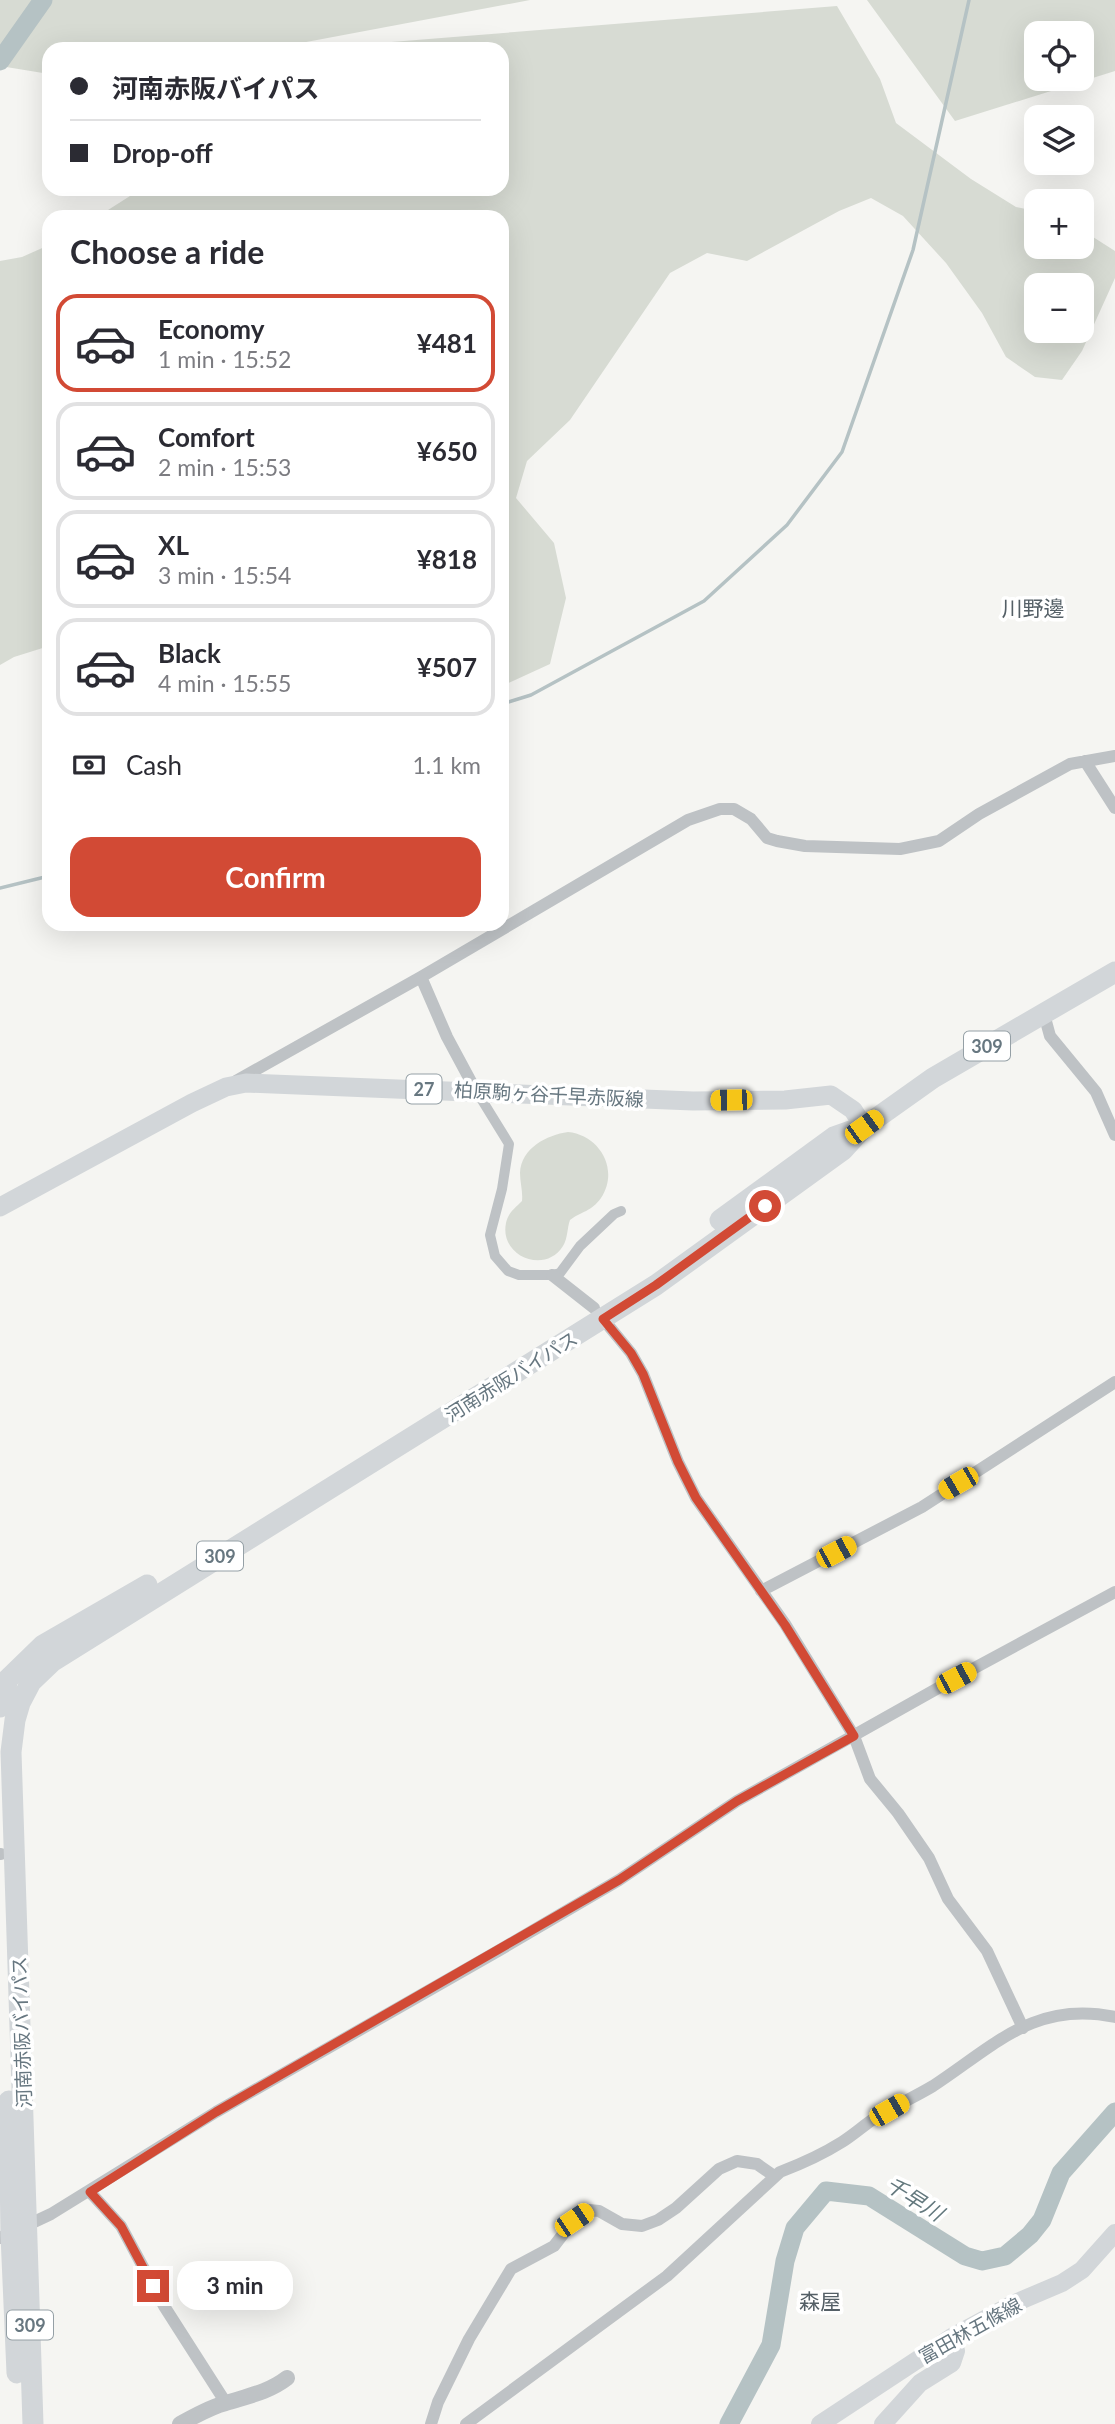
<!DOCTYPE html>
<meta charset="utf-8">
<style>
:root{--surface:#fff;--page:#f2f2f3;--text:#2b2b33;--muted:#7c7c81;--line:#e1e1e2;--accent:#d24a35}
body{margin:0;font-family:Lato,"Noto Sans JP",sans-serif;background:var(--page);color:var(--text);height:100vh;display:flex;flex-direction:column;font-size:26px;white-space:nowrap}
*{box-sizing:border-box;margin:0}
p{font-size:23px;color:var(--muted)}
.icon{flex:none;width:38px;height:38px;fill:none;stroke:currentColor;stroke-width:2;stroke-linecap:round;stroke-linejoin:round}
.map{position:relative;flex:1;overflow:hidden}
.side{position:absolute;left:42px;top:210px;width:467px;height:721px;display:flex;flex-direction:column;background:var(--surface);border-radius:21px;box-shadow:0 7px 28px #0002}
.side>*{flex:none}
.banner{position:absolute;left:42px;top:42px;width:467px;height:154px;border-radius:21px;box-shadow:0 7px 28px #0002;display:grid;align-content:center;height:154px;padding:0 28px;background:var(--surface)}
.fabs{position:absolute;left:1024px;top:21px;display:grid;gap:14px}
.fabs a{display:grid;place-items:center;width:70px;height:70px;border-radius:14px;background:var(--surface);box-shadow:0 7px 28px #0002;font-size:35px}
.end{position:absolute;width:32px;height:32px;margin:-16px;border:9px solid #d24a35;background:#fff;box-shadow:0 0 0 4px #fff}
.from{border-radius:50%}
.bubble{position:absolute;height:49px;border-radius:21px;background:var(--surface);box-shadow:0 7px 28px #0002;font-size:23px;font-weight:700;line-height:49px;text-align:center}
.car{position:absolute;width:21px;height:42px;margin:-21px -10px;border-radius:9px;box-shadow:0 0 5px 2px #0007;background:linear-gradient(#f5c518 24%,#345 0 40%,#f5c518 0 76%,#345 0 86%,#f5c518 0)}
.banner b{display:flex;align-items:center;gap:24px;height:66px;font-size:26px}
.banner b+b{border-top:2px solid var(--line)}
.banner i{width:18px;height:18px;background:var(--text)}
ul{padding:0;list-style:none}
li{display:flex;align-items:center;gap:21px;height:98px;margin:0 14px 10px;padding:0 14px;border:4px solid var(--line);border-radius:21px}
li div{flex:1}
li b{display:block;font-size:26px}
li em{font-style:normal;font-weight:700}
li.active{border-color:var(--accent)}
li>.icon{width:63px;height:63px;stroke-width:1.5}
h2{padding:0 28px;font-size:32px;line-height:84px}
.pay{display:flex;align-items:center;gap:18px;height:77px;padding:0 28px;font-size:26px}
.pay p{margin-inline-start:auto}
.cta{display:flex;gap:14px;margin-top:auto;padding:14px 28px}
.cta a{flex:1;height:80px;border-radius:21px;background:var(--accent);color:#fff;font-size:28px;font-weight:700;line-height:80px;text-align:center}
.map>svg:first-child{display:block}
.green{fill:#d7dbd3;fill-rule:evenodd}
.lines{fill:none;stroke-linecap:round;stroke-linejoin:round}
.stream{stroke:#b5c2c4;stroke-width:3.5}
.river{stroke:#b5c2c4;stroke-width:19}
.pedestrian{stroke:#bec2c5;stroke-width:10}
.minor{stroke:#bec2c5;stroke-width:12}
.tertiary{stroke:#bec2c5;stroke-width:16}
.secondary{stroke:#d2d6d9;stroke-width:18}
.primary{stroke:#d2d6d9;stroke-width:19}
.trunk{stroke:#d2d6d9;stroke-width:21}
.route{stroke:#d24a35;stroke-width:9}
.labels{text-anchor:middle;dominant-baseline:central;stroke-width:7;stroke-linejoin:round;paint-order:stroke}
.shield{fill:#fff;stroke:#95a0a6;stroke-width:2}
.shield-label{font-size:18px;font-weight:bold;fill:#677780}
.street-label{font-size:19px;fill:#677780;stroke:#fff}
.neighbourhood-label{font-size:21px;fill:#545f66;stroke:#fff}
.water-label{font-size:21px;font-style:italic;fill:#63787d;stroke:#fff}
</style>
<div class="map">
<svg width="1115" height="2424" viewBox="0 0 1115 2424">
<rect width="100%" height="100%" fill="#f5f5f2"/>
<path class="green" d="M0,0h530l-261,49h-220v25l-49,-8z
M867,0h248v71l-160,50zM1082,33v46h-46v-46z
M837,6l43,73 16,44 75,56 45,28 20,4v36h46v-17l33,21v27l-33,73 -20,29 -27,-3 -29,-20 -24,-44 -36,-50 -43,-47 -32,-18 -32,13 -92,50 -40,-8 -37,20 -100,147 -43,41 -11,37 38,45 12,55 -16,66 -48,22v-469h-405l44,-28h361v-140h-146l23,-6zM1082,285v46h-46v-46z
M49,245v401l-35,11 -14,8v-404l22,-4z
M568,1132c31,3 52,37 33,66 -10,14 -19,13 -31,22 -3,8 -2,18 -7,26 -18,29 -64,10 -57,-23 2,-10 9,-15 16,-22 1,-9 -2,-19 -2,-28 1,-25 27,-38 48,-41z"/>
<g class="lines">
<path class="stream" d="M502,704l29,-9 173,-94 83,-76 55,-73 71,-202 56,-250
M0,888l49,-12"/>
<path class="river" d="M0,61l43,-61
M729,2424l42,-79 14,-84 10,-33 31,-37 43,5 96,60 17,5 23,-5 25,-21 12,-15 19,-47 54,-61"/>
<path class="pedestrian" d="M477,1092l32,52 -7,45 -12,46 5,21 13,15 11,4h33l8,-2 20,-27 34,-32 7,-3"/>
<path class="minor" d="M1085,761l30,47
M421,977l26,60 29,54
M1044,1014l6,22 46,56 19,43
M236,1081l185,-104 267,-157 32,-11h14l17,10 16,19 10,3 28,5 95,3 39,-8 40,-27 91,-50 45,-8
M552,1275l42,33
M603,1319l28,34 12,21 35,88 18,36 89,126 69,112 16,43 28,34 31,45 19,41 39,52 36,77
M761,1591l161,-84 193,-125
M0,1854h1
M90,2192l31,34 43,80 62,97
M0,2238l51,-24 165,-102 282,-161 121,-71 118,-79 219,-123 159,-86
M431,2424l7,-22 31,-63 42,-70 43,-23 20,-26 15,-10 10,1 23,13 20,2 16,-6 18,-12 43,-39 18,-8 20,3 17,12
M466,2424l201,-148 113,-104c21,-8 43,-18 62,-30 11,-7 20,-15 30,-22 20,-13 41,-22 61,-34 61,-40 102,-86 182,-69"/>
<path class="tertiary" d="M180,2424c15,-8 30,-17 46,-21 22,-7 43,-11 61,-25"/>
<path class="secondary" d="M820,2424l132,-87 63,-34 47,-20 20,-13 33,-37
M883,2424l37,-41 32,-20 4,-12 -4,-14"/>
<path class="primary" d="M0,1207l192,-104 34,-16 20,-4 447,18 92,-1 46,-5 22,15 11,17"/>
<path class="trunk" d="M720,1220l114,-83 28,-10
M0,1707l8,-28 35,-34 104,-60
M9,2101l2,134 6,138
M33,2424l-22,-672 4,-32 5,-17 11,-21 22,-21 603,-376 187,-135 21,-23 69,-49 182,-106"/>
</g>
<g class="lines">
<path class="route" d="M153,2286l-32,-60 -31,-34 126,-80 403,-232 118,-79 117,-65 -69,-111 -89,-127 -18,-36 -35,-88 -12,-21 -28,-34 53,-34 109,-79"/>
</g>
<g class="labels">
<g class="shield">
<rect x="964" y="1031.5" width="46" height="29" rx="5"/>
<rect x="406.5" y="1074.5" width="35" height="29" rx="5"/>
<rect x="197" y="1541.5" width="46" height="29" rx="5"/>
<rect x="7" y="2310.5" width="46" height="29" rx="5"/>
</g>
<g class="shield-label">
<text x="987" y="1046">309</text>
<text x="424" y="1089">27</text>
<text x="220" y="1556">309</text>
<text x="30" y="2325">309</text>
</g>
<g class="street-label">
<text transform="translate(549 1094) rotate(3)">柏原駒ヶ谷千早赤阪線</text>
<text transform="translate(511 1376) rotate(-32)">河南赤阪バイパス</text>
<text transform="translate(21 2032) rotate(-92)">河南赤阪バイパス</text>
<text transform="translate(970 2330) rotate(-29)">富田林五條線</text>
</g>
<g class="neighbourhood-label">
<text x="1033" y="607">川野邊</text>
<text x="820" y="2300">森屋</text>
</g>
<g class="water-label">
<text transform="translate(915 2198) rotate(32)">千早川</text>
</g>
</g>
</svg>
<div class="fabs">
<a><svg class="icon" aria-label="locate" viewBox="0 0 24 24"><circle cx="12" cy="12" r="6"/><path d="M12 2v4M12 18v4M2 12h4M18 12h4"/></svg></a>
<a><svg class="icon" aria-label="layers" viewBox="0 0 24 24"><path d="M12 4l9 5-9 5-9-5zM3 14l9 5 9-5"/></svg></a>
<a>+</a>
<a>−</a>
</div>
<i class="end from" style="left:765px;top:1206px"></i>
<i class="end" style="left:153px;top:2286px"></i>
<div class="bubble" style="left:177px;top:2261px;width:116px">3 min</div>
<i class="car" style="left:731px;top:1100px;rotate:269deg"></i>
<i class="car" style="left:864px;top:1127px;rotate:54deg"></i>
<i class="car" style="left:958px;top:1483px;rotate:240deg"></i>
<i class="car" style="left:836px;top:1552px;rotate:62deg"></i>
<i class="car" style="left:956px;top:1678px;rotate:62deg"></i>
<i class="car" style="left:889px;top:2110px;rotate:60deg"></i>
<i class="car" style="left:574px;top:2220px;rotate:56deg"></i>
<div class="banner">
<b><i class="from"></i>河南赤阪バイパス</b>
<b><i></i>Drop-off</b>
</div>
<section class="side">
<h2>Choose a ride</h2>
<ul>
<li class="active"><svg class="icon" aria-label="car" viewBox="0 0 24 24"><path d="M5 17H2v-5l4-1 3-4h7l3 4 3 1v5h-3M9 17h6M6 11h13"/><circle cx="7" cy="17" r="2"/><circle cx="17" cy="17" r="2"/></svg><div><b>Economy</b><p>1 min · 15:52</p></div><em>¥481</em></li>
<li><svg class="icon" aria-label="car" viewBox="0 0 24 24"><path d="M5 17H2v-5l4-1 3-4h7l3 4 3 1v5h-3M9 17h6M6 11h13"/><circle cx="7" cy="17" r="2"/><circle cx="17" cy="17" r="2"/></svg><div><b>Comfort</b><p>2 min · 15:53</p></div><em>¥650</em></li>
<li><svg class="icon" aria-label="car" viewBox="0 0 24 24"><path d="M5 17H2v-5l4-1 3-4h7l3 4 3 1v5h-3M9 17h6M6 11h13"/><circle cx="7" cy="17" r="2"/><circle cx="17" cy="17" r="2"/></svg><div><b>XL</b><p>3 min · 15:54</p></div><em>¥818</em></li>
<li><svg class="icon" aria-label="car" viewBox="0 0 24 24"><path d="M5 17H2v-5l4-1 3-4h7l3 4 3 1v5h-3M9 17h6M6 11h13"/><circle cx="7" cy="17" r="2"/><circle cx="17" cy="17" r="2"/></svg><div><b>Black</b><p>4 min · 15:55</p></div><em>¥507</em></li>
</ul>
<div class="pay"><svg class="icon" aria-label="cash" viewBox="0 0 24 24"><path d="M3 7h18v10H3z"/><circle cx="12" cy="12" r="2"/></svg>Cash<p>1.1 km</p></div>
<div class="cta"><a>Confirm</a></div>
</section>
</div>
